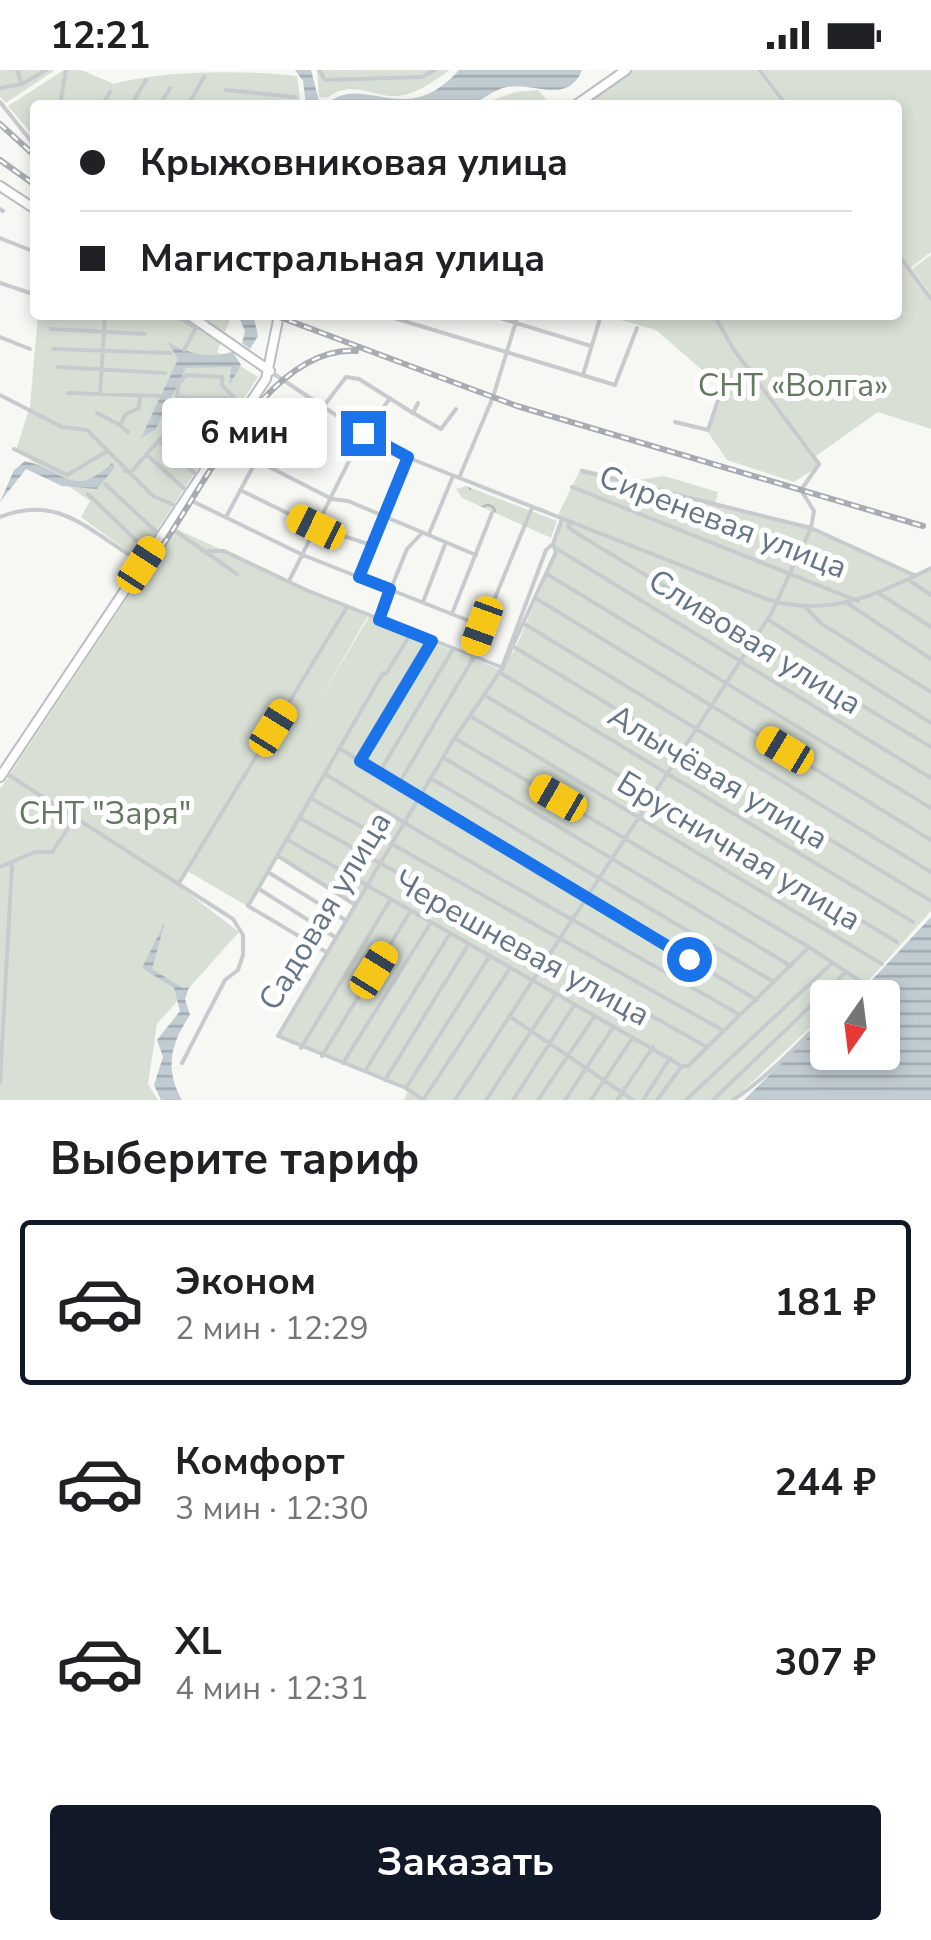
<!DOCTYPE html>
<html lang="ru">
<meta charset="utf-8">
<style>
:root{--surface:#fff;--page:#f6f6f6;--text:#202124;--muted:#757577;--line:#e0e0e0;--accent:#111827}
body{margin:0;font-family:"Nunito Sans",sans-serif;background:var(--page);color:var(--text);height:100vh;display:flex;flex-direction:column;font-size:38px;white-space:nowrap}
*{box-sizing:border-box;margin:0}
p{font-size:32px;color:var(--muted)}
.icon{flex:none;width:55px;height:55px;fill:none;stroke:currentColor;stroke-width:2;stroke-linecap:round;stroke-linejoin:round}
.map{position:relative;height:1030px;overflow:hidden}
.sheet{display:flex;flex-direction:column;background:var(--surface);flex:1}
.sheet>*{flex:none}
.banner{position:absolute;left:30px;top:30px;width:872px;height:220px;border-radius:10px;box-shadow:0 5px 15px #0003;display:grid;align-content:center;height:220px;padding:0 50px;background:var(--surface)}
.needle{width:65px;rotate:194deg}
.fabs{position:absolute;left:810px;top:910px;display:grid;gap:20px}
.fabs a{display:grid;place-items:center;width:90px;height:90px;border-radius:10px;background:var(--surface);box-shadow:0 5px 15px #0003;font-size:50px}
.end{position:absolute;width:45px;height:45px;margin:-22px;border:12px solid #1a73e8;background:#fff;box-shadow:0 0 0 5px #fff}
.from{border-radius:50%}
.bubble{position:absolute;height:70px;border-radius:10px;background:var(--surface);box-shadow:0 5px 15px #0003;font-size:32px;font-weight:700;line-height:70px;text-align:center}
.car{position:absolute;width:30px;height:60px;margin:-30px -15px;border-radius:12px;box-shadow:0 0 8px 2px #0007;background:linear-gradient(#f5c518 24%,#345 0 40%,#f5c518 0 76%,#345 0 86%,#f5c518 0)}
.banner b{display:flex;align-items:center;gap:35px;height:95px;font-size:38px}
.banner b+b{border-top:2px solid var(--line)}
.banner i{width:25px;height:25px;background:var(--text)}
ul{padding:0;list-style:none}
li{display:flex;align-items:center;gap:30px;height:165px;margin:0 20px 15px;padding:0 30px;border:5px solid transparent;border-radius:10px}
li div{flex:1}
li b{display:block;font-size:38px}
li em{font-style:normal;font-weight:700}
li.active{border-color:var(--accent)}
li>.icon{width:90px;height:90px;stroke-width:1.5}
h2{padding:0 50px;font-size:45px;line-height:120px}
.button{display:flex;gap:20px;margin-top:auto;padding:20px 50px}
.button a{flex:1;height:115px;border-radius:10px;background:var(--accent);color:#fff;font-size:40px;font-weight:700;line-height:115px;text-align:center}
.status{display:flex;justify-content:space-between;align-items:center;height:70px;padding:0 50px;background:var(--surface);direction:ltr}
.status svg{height:28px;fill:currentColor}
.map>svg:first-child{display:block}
.green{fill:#d8e0d5}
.forest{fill:url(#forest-crowns)}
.water{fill:url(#water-rules)}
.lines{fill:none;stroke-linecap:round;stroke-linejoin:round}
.secondary-casing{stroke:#b9bec3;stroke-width:12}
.street{stroke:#c7cbce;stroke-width:4}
.secondary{stroke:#fff;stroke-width:8}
.rail-casing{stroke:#a7acb3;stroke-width:6}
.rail{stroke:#fff;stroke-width:2.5;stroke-dasharray:8;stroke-linecap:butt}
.route{stroke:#1a73e8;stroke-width:12}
.labels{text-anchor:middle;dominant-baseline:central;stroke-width:10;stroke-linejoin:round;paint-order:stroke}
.park-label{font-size:32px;fill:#637960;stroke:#fff}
.street-label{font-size:32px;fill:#647588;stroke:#fff}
</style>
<div class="status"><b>12:21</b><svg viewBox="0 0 49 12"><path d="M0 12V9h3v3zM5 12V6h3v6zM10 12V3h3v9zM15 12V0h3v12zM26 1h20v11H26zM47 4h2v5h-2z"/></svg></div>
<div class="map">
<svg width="931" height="1030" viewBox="0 0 931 1030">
<defs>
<pattern id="forest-crowns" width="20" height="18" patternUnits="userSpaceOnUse" patternTransform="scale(2.5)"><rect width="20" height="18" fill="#d8e0d5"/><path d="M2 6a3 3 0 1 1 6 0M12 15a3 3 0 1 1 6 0" fill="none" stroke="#b3bab3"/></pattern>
<pattern id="water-rules" width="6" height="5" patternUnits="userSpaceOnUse" patternTransform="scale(2.5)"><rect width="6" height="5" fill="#c1ccd2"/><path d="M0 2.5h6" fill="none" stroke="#a0aab0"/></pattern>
</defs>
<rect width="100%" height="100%" fill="#f7f8f4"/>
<path class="green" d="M0,0h55l-49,33 -6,-6z
M64,0h17l33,14c49,-14 131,-14 183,-8l4,29h-266v33l-27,-32z
M317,0h133c-19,13 -36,27 -60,26 -23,-2 -41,-15 -63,2l-8,-1z
M630,0h126l27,35h-203z
M760,0h171v182l-21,16 -12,-17v-146h-112z
M538,20l13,15h-72l37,-13z
M931,185v40l-19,-26z
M898,186l33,44v129l-53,-17 -62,44 5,9 -27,17 -67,-22 -20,-29 16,-43 -67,-58 -53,-15h295z
M38,245h134l50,26 3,-6 -30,-20h37l-15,37 41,25 -120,182 -57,-42 9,-16 -74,-51 14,-44z
M581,398l51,13 32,-5 54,16 -3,13 97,23 101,48 18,-9v344l-69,77 -14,9 -20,1 -1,14 -94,88h-329l4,-10 -128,-52 -2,-5 75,-128 -77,-48 -29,49 -60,-35 -9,14 61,47 -82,92 -9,60 10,16h-158v-311l174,-261 194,88 -53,91 54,-90 132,53 14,-21 43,-99 -5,-4 10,-25 -6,-4z"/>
<path class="forest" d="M466,416l91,35 -6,17 -89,-40 -6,-9z"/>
<path class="water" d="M295,0h16l9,35h-14l-3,-24z
M459,0h123c-14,35 -48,12 -75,17 -16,3 -27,17 -42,18 -45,4 -93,0 -139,0 37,-35 78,27 133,-35z
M238,245l16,3 4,18 -8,13 -8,-6 3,-12z
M167,271c21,14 42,17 66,11l8,13 -12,21 2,-19 -45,1 -31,62 -14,8 37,-79z
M25,391c40,9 48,39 87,2l3,4 -18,22 -35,-3 -36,-17 -26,33 14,-32z
M931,847v183h-187l83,-82 1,34h54v-54l-26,-1z
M165,852l-13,47 31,19 6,-1 -4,12 5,16c-19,28 -26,54 -8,85h-21l-7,-15 9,-28 -6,-17 23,-29 -6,-23 -32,-20z"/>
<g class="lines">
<defs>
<path id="secondary" d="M576,35l50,-35
M0,116l35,23
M189,245l81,56
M0,707l266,-398 13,-64"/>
</defs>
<use href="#secondary" class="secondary-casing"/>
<path class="street" d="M17,0l5,14
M319,0l6,10 97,-3 13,-7
M759,0l27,35
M0,18l22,-4 24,-14
M226,20l69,7
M0,32l35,44
M60,35l6,-35
M102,35l8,-13
M131,35l15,-25
M160,35l10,-17
M188,35l16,-28
M0,139l3,2
M0,168l35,14
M898,184l33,45
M0,213l30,10
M176,245l20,13 -12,22
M384,245l231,70 22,-57
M490,245l101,31
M203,255l7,-10
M51,259l94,5
M0,267l30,12
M53,279l117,4
M58,297l107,6
M271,302l92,61 51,27 355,140c60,17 109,-5 162,-32
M583,305l18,-60
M68,323l93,3
M100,324l5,-79
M0,325l62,32 25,3 66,66 26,11
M177,327l57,1 12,11
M176,336l70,3
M323,337l23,-30 13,2 54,34 5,-10
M97,343l23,12 6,-11 13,-6 1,-12
M413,343l28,16 15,-20
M175,352l55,5
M675,352l33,8 12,-36 29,-26
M120,355l8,7
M170,356l40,36
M365,364l25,-36
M289,367l19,-40
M158,371l41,36
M14,379l53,26 39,-23
M242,383l90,46 16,2 128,54
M147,385l41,37
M125,401l6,1 44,-50 3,-37 8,-10 36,2v8l12,13
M582,401l229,57 105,48
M459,408l34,-81 25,-82
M105,414l55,51
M572,417l286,114
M240,420l76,37 55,18
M88,424l56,54 7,-1
M188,429l115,56 179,71
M0,447c56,-22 85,10 131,39
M226,447l30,-56
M570,452l-2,5 13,9 350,211
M167,455l70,49
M429,464l24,-58
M554,477l377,231
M202,481h22l82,39 195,77
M141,495l-10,-9 13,-8
M547,504l384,234
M359,506l49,-119
M909,510l22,15
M289,511l74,-148
M880,524l51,33
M537,529l394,241
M423,532l23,-60
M847,533l84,56
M805,537l17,17 109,68
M453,541l39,-98
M379,548l28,-69 14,-15
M767,549l164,104
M526,555l405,247
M516,578l415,253
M471,586l61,-148
M502,599l54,-117 -3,-8 9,-25
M499,602l414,250
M386,604l25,-41
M486,626l411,246
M470,646l412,248
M456,669l353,208 54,36 -13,15
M342,680l415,250
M444,688l347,208
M360,691l72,-120
M4,702l229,147 10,16v20l-5,15 -13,10 -43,83
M379,703l74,-124
M327,705c134,85 275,160 413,240
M432,709l342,203
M398,715l76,-128
M312,729l412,232
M300,748l407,229
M288,770l394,226
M278,786l76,48
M0,797l35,-15h17l23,-34
M268,802l77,48
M179,813l168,-276
M259,819l76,48
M326,882l-78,-46 135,-233
M510,898l-87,132 -17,-12 -128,-52 176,-297 47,-69 45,-120 7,-6
M509,946l124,84
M301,978l88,-146
M322,986l88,-144
M343,993l87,-139
M365,1001l84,-136
M385,1010l83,-135
M0,1012l12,-216
M406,1018l83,-131
M455,1030l316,-486 40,-86 3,-17 -13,-21 18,-26 -85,-114 -20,-35
M486,1030l69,-105
M513,1030l62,-96
M538,1030l56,-83
M565,1030l49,-74
M591,1030l42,-63
M617,1030l36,-53
M643,1030l27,-42
M657,1030l25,-34h6l121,-119
M686,1030l146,-137
M713,1030l133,-128
M733,1030c35,-23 64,-55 95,-85"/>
<use href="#secondary" class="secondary"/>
<defs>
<path id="rail" d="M0,54l35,32
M0,90l35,25
M274,245l243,91 406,120
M163,475c43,-63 107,-199 193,-194"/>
</defs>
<use href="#rail" class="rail-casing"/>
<use href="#rail" class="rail"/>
</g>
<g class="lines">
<path class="route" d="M363,363l45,24 -49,120 31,12 -11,31 53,21 -72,120 329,198"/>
</g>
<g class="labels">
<g class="park-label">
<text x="793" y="315">СНТ «Волга»</text>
<text x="105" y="743">СНТ "Заря"</text>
</g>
<g class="street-label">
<text transform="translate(723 452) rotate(21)">Сиреневая улица</text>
<text transform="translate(755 572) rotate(32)">Сливовая улица</text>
<text transform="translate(718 707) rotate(31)">Алычёвая улица</text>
<text transform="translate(739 781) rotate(31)">Брусничная улица</text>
<text transform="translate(325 841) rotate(-59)">Садовая улица</text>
<text transform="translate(522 878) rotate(29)">Черешневая улица</text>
</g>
</g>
</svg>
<div class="fabs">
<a><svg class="needle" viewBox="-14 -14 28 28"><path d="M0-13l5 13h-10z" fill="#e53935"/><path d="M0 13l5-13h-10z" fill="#757577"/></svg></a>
</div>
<i class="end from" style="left:689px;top:889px"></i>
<i class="end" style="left:363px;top:363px"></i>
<div class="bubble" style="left:162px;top:328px;width:165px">6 мин</div>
<i class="car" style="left:316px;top:457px;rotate:296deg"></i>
<i class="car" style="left:141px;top:495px;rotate:33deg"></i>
<i class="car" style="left:482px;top:556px;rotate:200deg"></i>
<i class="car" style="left:273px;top:658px;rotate:32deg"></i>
<i class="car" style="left:785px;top:680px;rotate:301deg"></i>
<i class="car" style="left:558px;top:728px;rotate:300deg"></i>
<i class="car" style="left:374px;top:900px;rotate:32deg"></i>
<div class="banner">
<b><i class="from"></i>Крыжовниковая улица</b>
<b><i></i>Магистральная улица</b>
</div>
</div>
<section class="sheet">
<h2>Выберите тариф</h2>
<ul>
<li class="active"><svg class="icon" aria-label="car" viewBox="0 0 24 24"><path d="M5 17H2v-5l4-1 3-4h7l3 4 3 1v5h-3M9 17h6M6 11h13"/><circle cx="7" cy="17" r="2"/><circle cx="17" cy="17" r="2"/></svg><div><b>Эконом</b><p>2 мин · 12:29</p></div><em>181 ₽</em></li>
<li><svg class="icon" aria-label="car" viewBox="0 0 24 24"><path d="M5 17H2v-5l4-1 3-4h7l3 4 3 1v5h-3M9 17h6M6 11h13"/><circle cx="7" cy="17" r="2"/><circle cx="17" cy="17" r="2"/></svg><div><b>Комфорт</b><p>3 мин · 12:30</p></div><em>244 ₽</em></li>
<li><svg class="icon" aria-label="car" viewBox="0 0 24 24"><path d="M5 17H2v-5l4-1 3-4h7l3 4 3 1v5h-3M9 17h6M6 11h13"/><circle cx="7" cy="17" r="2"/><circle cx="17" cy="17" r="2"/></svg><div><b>XL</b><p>4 мин · 12:31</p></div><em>307 ₽</em></li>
</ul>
<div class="button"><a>Заказать</a></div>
</section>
